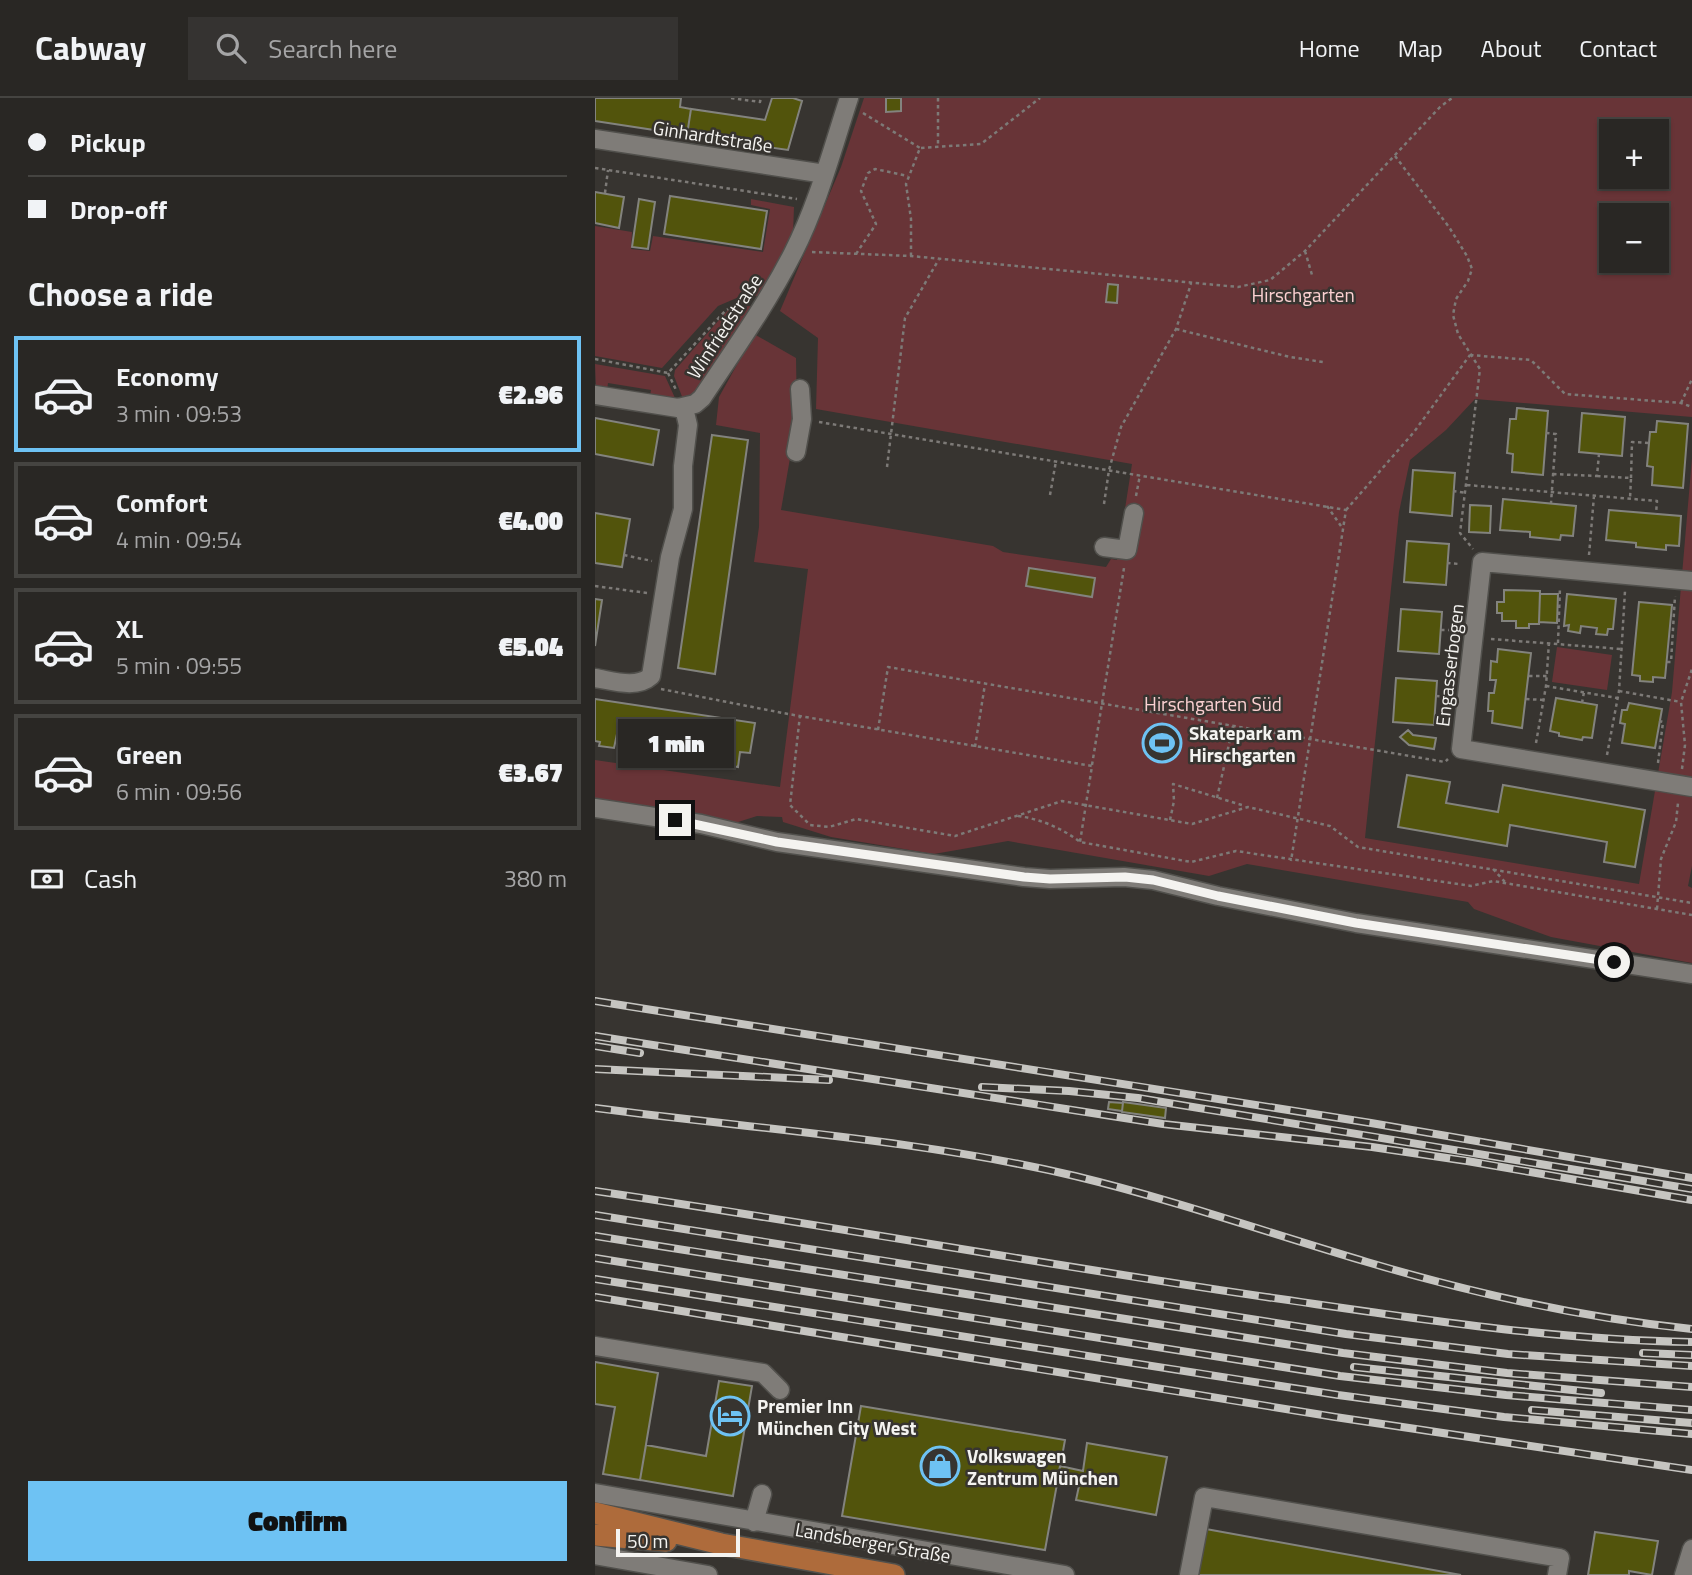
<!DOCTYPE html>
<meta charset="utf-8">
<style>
:root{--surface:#292724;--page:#353331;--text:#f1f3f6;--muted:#a5a5a6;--line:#454441;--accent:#6ec2f3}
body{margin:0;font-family:"Titillium Web",sans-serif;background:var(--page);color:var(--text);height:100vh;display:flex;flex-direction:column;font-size:26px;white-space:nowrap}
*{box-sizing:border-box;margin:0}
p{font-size:23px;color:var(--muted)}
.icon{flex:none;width:38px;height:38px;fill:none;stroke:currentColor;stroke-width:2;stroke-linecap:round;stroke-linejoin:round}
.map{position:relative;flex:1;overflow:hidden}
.drawer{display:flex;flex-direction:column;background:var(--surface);width:595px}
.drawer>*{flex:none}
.guide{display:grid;align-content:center;height:154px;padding:0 28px;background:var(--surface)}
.controls{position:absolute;left:1004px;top:21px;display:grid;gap:14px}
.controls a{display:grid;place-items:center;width:70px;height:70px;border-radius:0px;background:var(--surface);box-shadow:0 2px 5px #0004,0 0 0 2px var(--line);font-size:35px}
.scale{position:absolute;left:21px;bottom:18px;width:124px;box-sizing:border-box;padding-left:7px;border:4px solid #f4f3f0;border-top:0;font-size:19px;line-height:24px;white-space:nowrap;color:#f4f3f0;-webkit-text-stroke:5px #373430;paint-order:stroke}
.end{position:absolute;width:32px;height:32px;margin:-16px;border:9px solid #f4f3f0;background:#111;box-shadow:0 0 0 4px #111}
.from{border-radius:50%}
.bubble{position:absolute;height:49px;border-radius:0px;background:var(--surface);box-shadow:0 2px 5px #0004,0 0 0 2px var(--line);font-size:23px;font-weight:800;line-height:49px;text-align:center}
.guide b{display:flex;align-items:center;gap:24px;height:66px;font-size:26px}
.guide b+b{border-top:2px solid var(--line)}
.guide i{width:18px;height:18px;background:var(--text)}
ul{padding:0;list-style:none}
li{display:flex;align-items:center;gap:21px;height:116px;margin:0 14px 10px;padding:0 14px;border:4px solid var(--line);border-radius:0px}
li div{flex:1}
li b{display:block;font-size:26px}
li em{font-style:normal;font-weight:800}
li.on{border-color:var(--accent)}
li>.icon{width:63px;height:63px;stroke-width:1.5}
h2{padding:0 28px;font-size:32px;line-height:84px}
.pay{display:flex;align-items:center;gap:18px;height:77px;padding:0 28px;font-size:26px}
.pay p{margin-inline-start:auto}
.button{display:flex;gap:14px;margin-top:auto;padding:14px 28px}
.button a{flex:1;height:80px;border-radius:0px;background:var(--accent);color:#111;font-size:28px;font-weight:800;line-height:80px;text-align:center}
header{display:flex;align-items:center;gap:42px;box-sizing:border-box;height:98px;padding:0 35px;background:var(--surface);border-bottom:2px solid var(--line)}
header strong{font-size:33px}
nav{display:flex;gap:38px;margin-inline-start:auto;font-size:24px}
.search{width:490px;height:63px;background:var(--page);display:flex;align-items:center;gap:18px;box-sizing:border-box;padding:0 24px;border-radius:0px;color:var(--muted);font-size:26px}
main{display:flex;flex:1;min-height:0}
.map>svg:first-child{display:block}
.green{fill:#683437;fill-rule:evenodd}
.building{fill:#52540c;stroke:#83837e;stroke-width:2}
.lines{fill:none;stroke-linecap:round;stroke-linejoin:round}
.minor-casing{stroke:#51504c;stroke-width:21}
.major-casing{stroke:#51504c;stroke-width:24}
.path{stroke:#7d7a77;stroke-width:2.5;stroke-dasharray:3.5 3.5;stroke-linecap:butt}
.minor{stroke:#7f7c78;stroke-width:18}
.major{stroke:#ae6b3b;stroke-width:21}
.rail-casing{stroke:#c6c5c1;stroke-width:8}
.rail{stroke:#373430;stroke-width:5;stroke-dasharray:16;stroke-linecap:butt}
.route{stroke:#f4f3f0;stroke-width:9}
.labels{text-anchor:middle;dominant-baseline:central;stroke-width:5;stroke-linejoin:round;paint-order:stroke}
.street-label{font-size:19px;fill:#f4f3f0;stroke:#373430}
.park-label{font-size:19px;fill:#fbd0d1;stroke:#373430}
.poi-label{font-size:19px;font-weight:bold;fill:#f4f3f0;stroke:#373430;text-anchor:start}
</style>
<header>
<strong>Cabway</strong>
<div class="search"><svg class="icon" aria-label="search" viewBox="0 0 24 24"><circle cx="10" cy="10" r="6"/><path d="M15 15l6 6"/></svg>Search here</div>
<nav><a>Home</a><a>Map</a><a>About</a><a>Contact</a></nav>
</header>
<main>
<section class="drawer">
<div class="guide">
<b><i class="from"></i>Pickup</b>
<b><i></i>Drop-off</b>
</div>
<h2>Choose a ride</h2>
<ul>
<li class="on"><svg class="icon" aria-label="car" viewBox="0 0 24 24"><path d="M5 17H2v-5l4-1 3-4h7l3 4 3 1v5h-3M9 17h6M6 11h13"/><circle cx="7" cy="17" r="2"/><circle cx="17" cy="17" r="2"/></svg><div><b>Economy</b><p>3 min · 09:53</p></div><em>€2.96</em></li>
<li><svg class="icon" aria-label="car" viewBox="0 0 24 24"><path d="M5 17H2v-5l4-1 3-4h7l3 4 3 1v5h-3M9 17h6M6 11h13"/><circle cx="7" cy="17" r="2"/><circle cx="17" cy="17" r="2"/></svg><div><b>Comfort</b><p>4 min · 09:54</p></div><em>€4.00</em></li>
<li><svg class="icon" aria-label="car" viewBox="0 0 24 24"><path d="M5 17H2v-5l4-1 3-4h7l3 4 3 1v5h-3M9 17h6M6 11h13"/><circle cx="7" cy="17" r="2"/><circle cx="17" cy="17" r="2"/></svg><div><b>XL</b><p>5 min · 09:55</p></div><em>€5.04</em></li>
<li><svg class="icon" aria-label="car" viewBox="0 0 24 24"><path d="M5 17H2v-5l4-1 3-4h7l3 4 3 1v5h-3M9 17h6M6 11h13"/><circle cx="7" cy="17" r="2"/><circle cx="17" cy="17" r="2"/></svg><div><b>Green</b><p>6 min · 09:56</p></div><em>€3.67</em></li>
</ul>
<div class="pay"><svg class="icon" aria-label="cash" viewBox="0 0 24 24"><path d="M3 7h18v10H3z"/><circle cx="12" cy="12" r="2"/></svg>Cash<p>380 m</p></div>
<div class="button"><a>Confirm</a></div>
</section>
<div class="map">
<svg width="1097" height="1477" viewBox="0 0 1097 1477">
<rect width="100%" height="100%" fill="#373430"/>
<path class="green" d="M269,0h828v319l-217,-18 -29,31 -36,30 -11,52 -34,326 274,46 33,-192 20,-234v408l-4,20 4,2v75l-141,-26 -77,-28 -6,-7 -221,-38 -38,12 -201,-35 -74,13 -103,-17 -48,-15 -1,-5 -25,-1 -22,7 -140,-21v-42l185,27 28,-218 -54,-7 5,-35 1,-94 -44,-8 3,-28 35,-63 42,24 1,60 -16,92 212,36 10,6 103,15 5,-8 6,1 15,-96 -316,-55 2,-71 -38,-27 61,-144zM1017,33h45v46h-45zM1017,117h45v46h-45z
M156,101l43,8 -1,27 -35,62 -19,1 -21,9 -56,62 -67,-12v-130l37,6 -1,17 19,2 3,-15 110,16 7,-43 -19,-4z
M155,208l3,1 -51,81 -19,11 -9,-23 1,-6 52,-59 6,-3z
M0,266l70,12 10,22 -1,2 -24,-4 1,-6 -43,-7 -1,7 -11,-2z
M962,549l55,8 -5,35 -55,-8z"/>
<path class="building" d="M0,0h86l-1,9 11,2 -4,26 -92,-14z
M177,0h21l9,3 -14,49 -101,-15 4,-26 74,11z
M291,0h15v13l-15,1z
M0,94l29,5 -5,31 -24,-5z
M75,98l97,15 -6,38 -97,-15z
M44,101l16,3 -7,47 -16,-2z
M513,186l10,1 -1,18 -11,-1z
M922,310l31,3 -5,64 -31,-3 1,-18 -6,-1 3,-34h6z
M987,315l43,4 -3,39 -43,-4z
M0,320l64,12 -6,35 -58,-11z
M1062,323l31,3 -5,64 -31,-3 1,-18 -6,-1 3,-34h6z
M117,337l36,5 -33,234 -37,-6z
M818,372l42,3 -3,43 -42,-4z
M908,401l73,7 -3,30 -12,-1 -1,5 -30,-3v-5l-30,-2z
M875,407l21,1 -1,27 -21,-1z
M1014,412l72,6 -2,30 -13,-1v5l-30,-3v-4l-30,-3z
M0,415l35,6 -8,48 -27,-4z
M812,443l42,3 -3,41 -42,-3z
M434,470l66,10 -3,19 -66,-11z
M909,492l36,1 -1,33h-10v4h-13v-7h-14v-8h-5v-11h7z
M945,496h18l-1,29 -18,-1z
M972,496l49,5 -3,30h-5l-1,6 -11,-1 1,-6 -16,-2 -1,7 -12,-2 1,-6 -5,1z
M0,501l7,1 -7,46z
M1044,504l33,3 -7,73 -12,-1v5l-13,-1v-5l-8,-1z
M806,511l41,3 -3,42 -41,-3z
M903,551l33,4 -9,75 -30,-5 1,-12h-5l1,-18h5l2,-13h-6l1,-19 6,1z
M801,580l41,3 -3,44 -41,-3z
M961,600l41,7 -5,33 -9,-1 -1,3 -23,-4v-3l-9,-2z
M0,601l160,24 -5,30 -10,-1 -2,15 -12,-2v-3l-17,-3 2,-11 -32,-5 -2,14 -12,-1v-3l-17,-3 2,-11 -33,-5 -3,14 -15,-2 1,-4 -5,-1z
M1034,605l33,6 -7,39 -33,-5 3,-19 -5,-1 2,-13h5z
M813,632l5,5 23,3 -2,11 -25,-4 -9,-8z
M812,677l43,7 -4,21 52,9 5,-27 142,25 -10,57 -31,-5 3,-20 -97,-17 -3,21 -109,-19z
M514,1004l14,1 -1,8 -14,-2z
M528,1004l43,6 -1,10 -43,-6z
M0,1264l63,11 -18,107 -37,-6 12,-67 -20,-3z
M124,1283l33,5 -19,110 -93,-16 6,-35 60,11z
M266,1308l204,34 -20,110 -203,-34z
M492,1345l80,14 -11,58 -80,-15 3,-14 -22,-4 3,-16 23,5z
M611,1431l255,46h-264z
M1000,1434l63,9 -6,34 -23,-4v4h-41z"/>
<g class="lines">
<defs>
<path id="minor" d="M0,41l230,35
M0,297l83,13 17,-4 7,-6c32,-48 65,-94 91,-145 25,-49 39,-103 56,-155
M201,354l6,-33 -2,-30
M509,449l23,3 7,-37
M1097,483l-210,-19 -21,187 231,38
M0,580c18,3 42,11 56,-2l19,-119 13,-48v-43l5,-41 -4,-17
M0,710l106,16 76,18 247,35 26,2 74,-2 29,3 65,16 138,27 336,51
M0,1248l168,27 17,17
M0,1395l470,82
M159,1424l8,-28
M0,1457l113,20
M594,1477l15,-78 356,61 -3,17
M1089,1477l8,-26"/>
<path id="major" d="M0,1415l126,31 173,31
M0,1437l71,6"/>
</defs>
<use href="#minor" class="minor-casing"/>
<use href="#major" class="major-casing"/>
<path class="path" d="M136,0l29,4 1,-4
M343,0v48
M268,15l57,35
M800,58l54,71 18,29 5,13 -4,12 -12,18 -3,16 5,19 22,35 -20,164 13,16
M0,70l202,31
M10,95l3,-23
M710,153l7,24
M217,154l99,4 327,31 32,-7 35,-29 135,-144 12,-9
M261,156l20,-30 -15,-33 7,-18 7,-4 33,7
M316,158v-37l-5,-35 14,-36 61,-4 59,-46
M581,231l114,28 33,5
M875,257l61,5 34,34 116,9 11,4
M0,261l73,14 58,-63 17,-8
M73,275l9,19
M1086,305l11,-24
M224,324l527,88 -55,351
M951,335l10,1 -5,69
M292,369l18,-149 34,-59
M958,376l44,2 2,-22
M1002,378l34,2 -1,21
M1036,380l1,-36 17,1
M872,387l190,16 -1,13
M858,393l13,2
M455,397l6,-34
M541,398l4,-21
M509,406l5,-34 12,-43 55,-98 15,-45
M732,408l14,20
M751,412l68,-78 56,-77
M29,457l28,6
M994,457l5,-59
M852,465l12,1
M0,488l52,7
M846,532h13
M896,541l130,10
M963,545l2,-56
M1072,564h4l4,-66
M934,578h18
M951,588l71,12
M66,591l127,25 304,52 -12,76
M1024,593l62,11
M841,598l14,1
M931,601l18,1
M987,605l2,-11
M205,617l-10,90 20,20 19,2 27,-8 99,17 107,-35 130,23 56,-17 82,19 28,21 334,56
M283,632l10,-63 557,95 3,-3
M941,645l10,-57 3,-44
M380,649l10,-63
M1012,657l12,-64 6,-100
M1063,665l5,-41 -4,-1
M497,667l32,-197
M1087,671l3,-24 -4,-43 11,-33
M622,700l16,-72
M423,718c22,3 44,12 62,26l111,20 45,-11 235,35 22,-5 199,34
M575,722l4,-19 -1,-17 72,22
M898,771l12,13
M1062,811l4,-50 15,-37 2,-19"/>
<use href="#minor" class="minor"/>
<use href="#major" class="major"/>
<defs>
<path id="rail" d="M0,903l776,122 321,55
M0,938l568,88 209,23 95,14 225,39
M0,948l45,7
M0,971l234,11
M387,989l87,4 69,7 554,91
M0,1010c160,21 322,31 480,68 99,24 194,57 292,86 105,31 215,56 325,67
M0,1093c224,33 447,73 671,106 141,20 283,43 426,45
M0,1117l751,119 162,20 184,12
M0,1138l748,117 164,20 185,14
M0,1160l745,118 166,19 186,15
M0,1181l743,116 166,22 188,17
M0,1199l740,120 357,53
M1048,1255l49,2
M759,1269l247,26
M937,1312l160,13"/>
</defs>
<use href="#rail" class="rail-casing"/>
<use href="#rail" class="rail"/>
</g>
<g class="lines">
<path class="route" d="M80,722l102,22 247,35 26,2 75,-2 28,3 65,16 138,27 258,39"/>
</g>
<defs>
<symbol id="stadium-ring" viewBox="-11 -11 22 22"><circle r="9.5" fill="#373430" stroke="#6ec2f3" stroke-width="1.5"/><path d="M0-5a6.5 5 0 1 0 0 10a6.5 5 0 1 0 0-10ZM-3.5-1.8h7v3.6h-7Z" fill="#6ec2f3"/></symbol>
<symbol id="hotel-ring" viewBox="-11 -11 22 22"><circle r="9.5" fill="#373430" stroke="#6ec2f3" stroke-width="1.5"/><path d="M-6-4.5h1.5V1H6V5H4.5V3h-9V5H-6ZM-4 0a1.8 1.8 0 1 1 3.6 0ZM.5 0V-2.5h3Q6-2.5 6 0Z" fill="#6ec2f3"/></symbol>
<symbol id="shop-ring" viewBox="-11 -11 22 22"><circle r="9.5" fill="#373430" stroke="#6ec2f3" stroke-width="1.5"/><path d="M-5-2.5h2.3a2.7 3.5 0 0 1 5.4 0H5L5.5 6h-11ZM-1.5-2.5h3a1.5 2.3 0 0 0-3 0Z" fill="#6ec2f3"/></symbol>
</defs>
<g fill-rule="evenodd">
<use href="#stadium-ring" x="545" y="623" width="44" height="44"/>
<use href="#hotel-ring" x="113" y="1296" width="44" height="44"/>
<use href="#shop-ring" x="323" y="1346" width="44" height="44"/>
</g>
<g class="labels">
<g class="street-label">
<text transform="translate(118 38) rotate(9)">Ginhardtstraße</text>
<text transform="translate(129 228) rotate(-57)">Winfriedstraße</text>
<text transform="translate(854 567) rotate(-83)">Engasserbogen</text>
<text transform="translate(278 1444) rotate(10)">Landsberger Straße</text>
</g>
<g class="park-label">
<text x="708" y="196">Hirschgarten</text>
<text x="618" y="605">Hirschgarten Süd</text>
</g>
<g class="poi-label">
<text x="594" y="634">Skatepark am<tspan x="594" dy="22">Hirschgarten</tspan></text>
<text x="162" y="1307">Premier Inn<tspan x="162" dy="22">München City West</tspan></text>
<text x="372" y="1357">Volkswagen<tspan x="372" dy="22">Zentrum München</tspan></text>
</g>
</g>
</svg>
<div class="controls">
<a>+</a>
<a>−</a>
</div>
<div class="scale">50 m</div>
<i class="end from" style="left:1019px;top:864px"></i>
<i class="end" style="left:80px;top:722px"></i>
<div class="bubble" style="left:23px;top:621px;width:116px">1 min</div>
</div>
</main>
